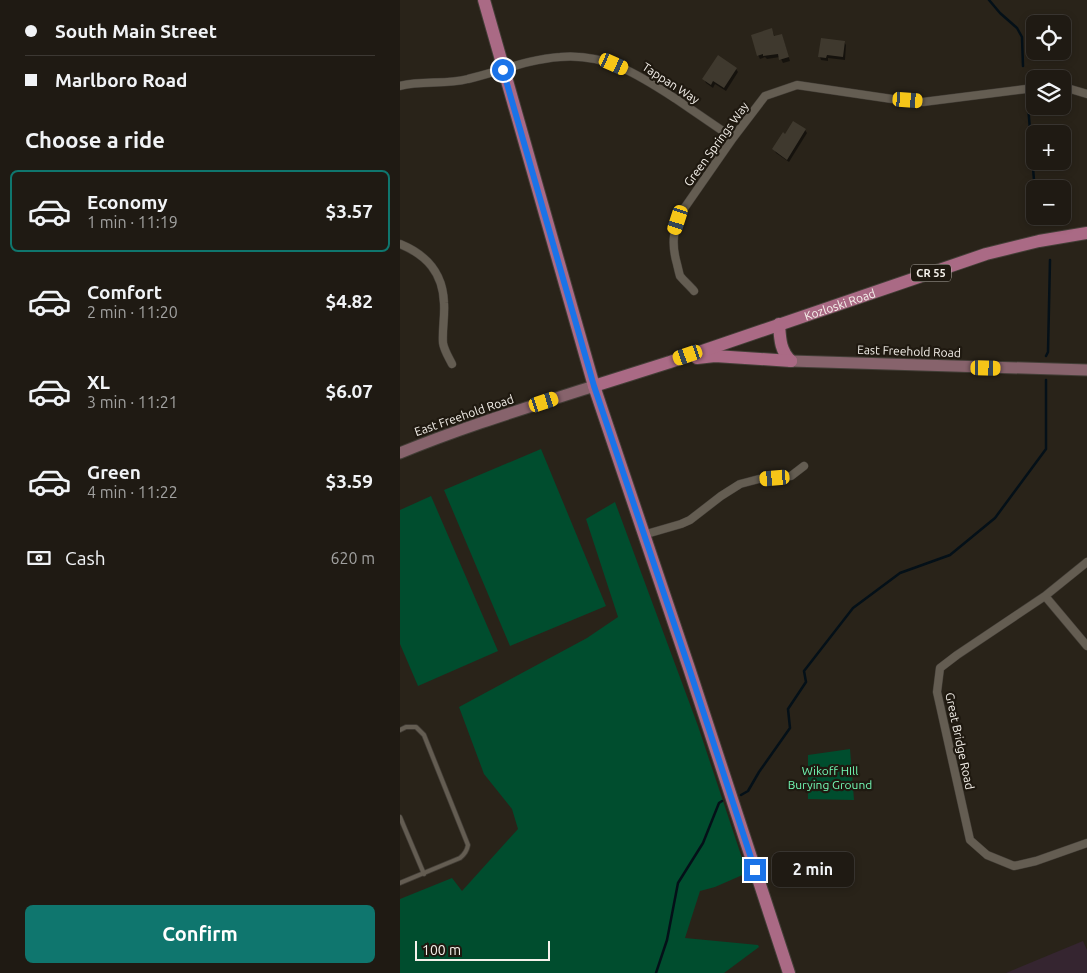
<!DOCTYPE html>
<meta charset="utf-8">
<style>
:root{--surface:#1f1a13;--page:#2c2721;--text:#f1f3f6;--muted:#a1a1a0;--line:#3c3833;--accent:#0f766e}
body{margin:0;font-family:Ubuntu,sans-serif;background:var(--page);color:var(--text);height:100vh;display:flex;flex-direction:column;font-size:19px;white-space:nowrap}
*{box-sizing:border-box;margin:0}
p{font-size:16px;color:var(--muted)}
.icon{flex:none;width:28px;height:28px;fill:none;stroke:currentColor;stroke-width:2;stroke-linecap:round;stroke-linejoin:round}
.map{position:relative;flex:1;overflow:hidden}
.panel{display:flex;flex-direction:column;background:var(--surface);width:400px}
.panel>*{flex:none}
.banner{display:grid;align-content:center;height:110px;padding:0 25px;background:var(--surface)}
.fabs{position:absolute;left:626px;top:15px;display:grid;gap:10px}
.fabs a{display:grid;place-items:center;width:45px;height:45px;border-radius:8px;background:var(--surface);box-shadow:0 2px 8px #0003,0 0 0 1px var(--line);font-size:25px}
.scale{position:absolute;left:15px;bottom:12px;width:135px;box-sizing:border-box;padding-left:5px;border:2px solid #f5f1eb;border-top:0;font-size:14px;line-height:18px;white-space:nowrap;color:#f5f1eb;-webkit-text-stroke:4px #1f1910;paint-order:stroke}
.end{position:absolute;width:22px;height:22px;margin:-11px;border:6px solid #1a73e8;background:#fff;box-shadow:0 0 0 2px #fff}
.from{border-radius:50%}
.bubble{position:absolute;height:35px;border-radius:8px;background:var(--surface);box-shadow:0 2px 8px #0003,0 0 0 1px var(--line);font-size:16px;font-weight:700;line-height:35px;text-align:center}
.car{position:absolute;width:15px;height:30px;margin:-15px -8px;border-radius:6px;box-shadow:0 0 4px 1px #0007;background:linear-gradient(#f5c518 24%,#345 0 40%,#f5c518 0 76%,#345 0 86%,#f5c518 0)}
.banner b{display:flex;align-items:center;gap:18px;height:48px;font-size:19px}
.banner b+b{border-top:1px solid var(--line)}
.banner i{width:12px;height:12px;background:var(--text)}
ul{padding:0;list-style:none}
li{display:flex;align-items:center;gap:15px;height:82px;margin:0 10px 8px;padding:0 15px;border:2px solid transparent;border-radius:8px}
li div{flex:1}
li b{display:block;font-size:19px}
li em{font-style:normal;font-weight:700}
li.active{border-color:var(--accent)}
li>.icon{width:45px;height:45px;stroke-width:1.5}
h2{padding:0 25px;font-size:22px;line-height:60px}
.pay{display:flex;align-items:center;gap:12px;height:55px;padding:0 25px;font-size:19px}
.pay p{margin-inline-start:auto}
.cta{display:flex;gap:10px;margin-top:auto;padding:10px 25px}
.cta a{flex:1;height:58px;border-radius:8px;background:var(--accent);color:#fff;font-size:20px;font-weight:700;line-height:58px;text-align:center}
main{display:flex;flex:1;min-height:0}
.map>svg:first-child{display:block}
.industrial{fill:#352530}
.green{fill:#004d2e}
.shadow{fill:#0007}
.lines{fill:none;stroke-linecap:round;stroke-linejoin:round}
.stream{stroke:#041018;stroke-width:2.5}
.building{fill:#3f392e}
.lane-casing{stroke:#433e37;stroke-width:5.5}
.street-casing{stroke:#433e37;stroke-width:9}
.secondary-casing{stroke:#433e37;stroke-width:13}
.primary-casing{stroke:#433e37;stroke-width:14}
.lane{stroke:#645d52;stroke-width:4}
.street{stroke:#645d52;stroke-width:8}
.secondary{stroke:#87636c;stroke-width:11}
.primary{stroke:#aa6a85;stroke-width:12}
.route{stroke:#1a73e8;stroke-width:6}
.labels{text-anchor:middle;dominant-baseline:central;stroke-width:4.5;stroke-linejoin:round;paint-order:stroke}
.shield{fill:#1f1910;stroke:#b5b0a9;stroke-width:1}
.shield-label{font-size:11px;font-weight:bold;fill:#f5f1eb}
.street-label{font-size:12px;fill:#f5f1eb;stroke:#1f1910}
.park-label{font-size:12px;fill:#74fcb7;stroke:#1f1910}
</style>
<main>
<section class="panel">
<div class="banner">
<b><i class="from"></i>South Main Street</b>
<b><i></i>Marlboro Road</b>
</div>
<h2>Choose a ride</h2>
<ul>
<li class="active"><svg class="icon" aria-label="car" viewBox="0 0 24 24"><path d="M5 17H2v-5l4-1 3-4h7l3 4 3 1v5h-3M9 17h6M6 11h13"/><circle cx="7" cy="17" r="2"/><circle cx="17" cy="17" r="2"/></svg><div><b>Economy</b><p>1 min · 11:19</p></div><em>$3.57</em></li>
<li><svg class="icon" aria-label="car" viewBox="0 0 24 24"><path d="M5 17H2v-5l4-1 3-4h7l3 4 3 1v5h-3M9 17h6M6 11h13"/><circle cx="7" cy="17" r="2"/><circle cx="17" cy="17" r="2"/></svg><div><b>Comfort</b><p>2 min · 11:20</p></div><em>$4.82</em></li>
<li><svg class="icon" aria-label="car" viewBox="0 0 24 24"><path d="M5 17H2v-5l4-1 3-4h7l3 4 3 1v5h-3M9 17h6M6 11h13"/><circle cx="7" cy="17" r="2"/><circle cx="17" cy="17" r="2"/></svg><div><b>XL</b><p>3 min · 11:21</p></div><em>$6.07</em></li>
<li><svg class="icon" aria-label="car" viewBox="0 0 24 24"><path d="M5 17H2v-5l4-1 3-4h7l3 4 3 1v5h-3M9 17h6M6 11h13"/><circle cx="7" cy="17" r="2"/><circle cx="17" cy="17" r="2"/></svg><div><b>Green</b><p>4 min · 11:22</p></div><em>$3.59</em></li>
</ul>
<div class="pay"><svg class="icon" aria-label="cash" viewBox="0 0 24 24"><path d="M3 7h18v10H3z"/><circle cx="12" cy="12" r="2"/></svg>Cash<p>620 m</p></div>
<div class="cta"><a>Confirm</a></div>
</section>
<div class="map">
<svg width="687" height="973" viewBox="0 0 687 973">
<rect width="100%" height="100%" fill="#292319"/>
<path class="industrial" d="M683,941l4,9v23h-81z"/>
<path class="green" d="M141,449l65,157 -96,40 -66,-156z
M31,496l67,155 -80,35 -18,-42v-134z
M215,502l83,224 49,147 -32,14 -15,4 -15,47 73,7 1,2 -35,26h-324v-74l52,-21 10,13 56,-62 -6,-20 -28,-35 -25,-67 128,-69 31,-21 -32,-98z
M450,749l4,51 -46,-1v-44z"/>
<path class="shadow" d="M372,30l3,7 7,-2 8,26 -7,2 -3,-6 -13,2 -2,-2 -5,2 -2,-4z
M444,42l2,3 -1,15 -17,-2v3l-7,-1 -1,-3z
M318,57l18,12 2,3 -12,19 -11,-7 -2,4 -7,-5 -2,-4z
M405,130l2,3 -18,29 -13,-9 -2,-4 12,-13z"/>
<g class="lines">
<path class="stream" d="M589,0l11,13 17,15 5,9 1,29
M628,105l7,88
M637,216v4
M646,356l2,-4 2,-92
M341,795l7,-4 11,-19 31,-44 -2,-19 18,-27 -2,-11 49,-63 47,-35 50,-18 45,-37 51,-69v-69
M256,973l11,-33 11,-57 25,-40 16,-40 3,-2"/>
</g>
<path class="building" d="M372,28l2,8 8,-2 7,23 -10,3 -1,-6 -15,2v-2l-6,2 -6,-21z
M421,38l24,3 -2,16 -16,-2 -1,3 -8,-1z
M318,55l19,13 -13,20 -11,-7 -2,4 -9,-6z
M393,121l13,8 -19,31 -15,-11 11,-17 2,2z"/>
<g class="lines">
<defs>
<path id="lane" d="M0,730l6,-3h10l8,8 44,110c-1,6 -3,9 -8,13l-60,25
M0,817l24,57"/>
<path id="street" d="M0,86c22,-6 45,-1 68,-7 30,-7 61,-20 92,-22 46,-4 79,18 116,42 19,13 38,26 57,39
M662,88h5l20,6
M0,244c27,11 43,29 44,59 1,13 -2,27 -1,40 1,7 6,15 9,21
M294,291c-4,-5 -10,-10 -14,-15 -1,-3 -2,-8 -3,-12 -6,-21 -4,-35 6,-54l50,-72 32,-42 32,-11 95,14 31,3 103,-13h9
M243,535l38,-11 9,-4 31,-24 19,-12 19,-5 32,-3 13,-10
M687,562l-42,34 -88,59 -17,13 -3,24 33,148 17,15 27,11 22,-5 51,-18
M645,596l42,50"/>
<path id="secondary" d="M391,361l296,9
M0,453c63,-26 129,-46 194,-67"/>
<g id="primary">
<path d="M84,0l110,386 95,282 100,305"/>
<path d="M379,324c1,14 1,27 12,37"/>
<path d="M297,358l18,-2 76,5"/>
<path id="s1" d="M194,386l76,-24 316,-108 53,-13 48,-8"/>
</g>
</defs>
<use href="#lane" class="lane-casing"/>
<use href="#street" class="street-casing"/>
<use href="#secondary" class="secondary-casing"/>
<use href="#primary" class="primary-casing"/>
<use href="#lane" class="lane"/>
<use href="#street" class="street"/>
<use href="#secondary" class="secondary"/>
<use href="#primary" class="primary"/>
</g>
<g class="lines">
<path class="route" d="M103,70l91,316 95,282 66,202"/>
</g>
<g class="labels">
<rect class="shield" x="511" y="264.5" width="40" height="17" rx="4"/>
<g class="shield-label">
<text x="531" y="273">CR 55</text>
</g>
<g class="street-label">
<text transform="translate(271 83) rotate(33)">Tappan Way</text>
<text transform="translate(316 144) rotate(-54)">Green Springs Way</text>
<text stroke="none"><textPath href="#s1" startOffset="259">Kozloski Road</textPath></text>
<text transform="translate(509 351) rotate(2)">East Freehold Road</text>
<text transform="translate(64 415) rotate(-19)">East Freehold Road</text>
<text transform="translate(560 741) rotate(78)">Great Bridge Road</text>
</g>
<g class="park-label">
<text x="430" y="770">Wikoff HIll<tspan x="430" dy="14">Burying Ground</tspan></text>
</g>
</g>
</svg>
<div class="fabs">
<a><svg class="icon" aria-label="locate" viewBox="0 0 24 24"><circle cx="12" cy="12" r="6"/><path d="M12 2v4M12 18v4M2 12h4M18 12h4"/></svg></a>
<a><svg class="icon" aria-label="layers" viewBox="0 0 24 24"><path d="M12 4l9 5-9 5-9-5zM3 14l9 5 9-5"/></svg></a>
<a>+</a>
<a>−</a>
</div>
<div class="scale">100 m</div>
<i class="end from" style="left:103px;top:70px"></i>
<i class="end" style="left:355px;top:870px"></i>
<div class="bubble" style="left:372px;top:852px;width:82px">2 min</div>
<i class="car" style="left:214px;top:64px;rotate:114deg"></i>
<i class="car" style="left:508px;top:100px;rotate:94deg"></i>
<i class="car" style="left:278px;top:220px;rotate:198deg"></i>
<i class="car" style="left:288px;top:355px;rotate:251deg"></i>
<i class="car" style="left:586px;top:368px;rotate:91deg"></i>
<i class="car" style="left:144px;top:402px;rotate:72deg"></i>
<i class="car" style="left:375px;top:478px;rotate:265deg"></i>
</div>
</main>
